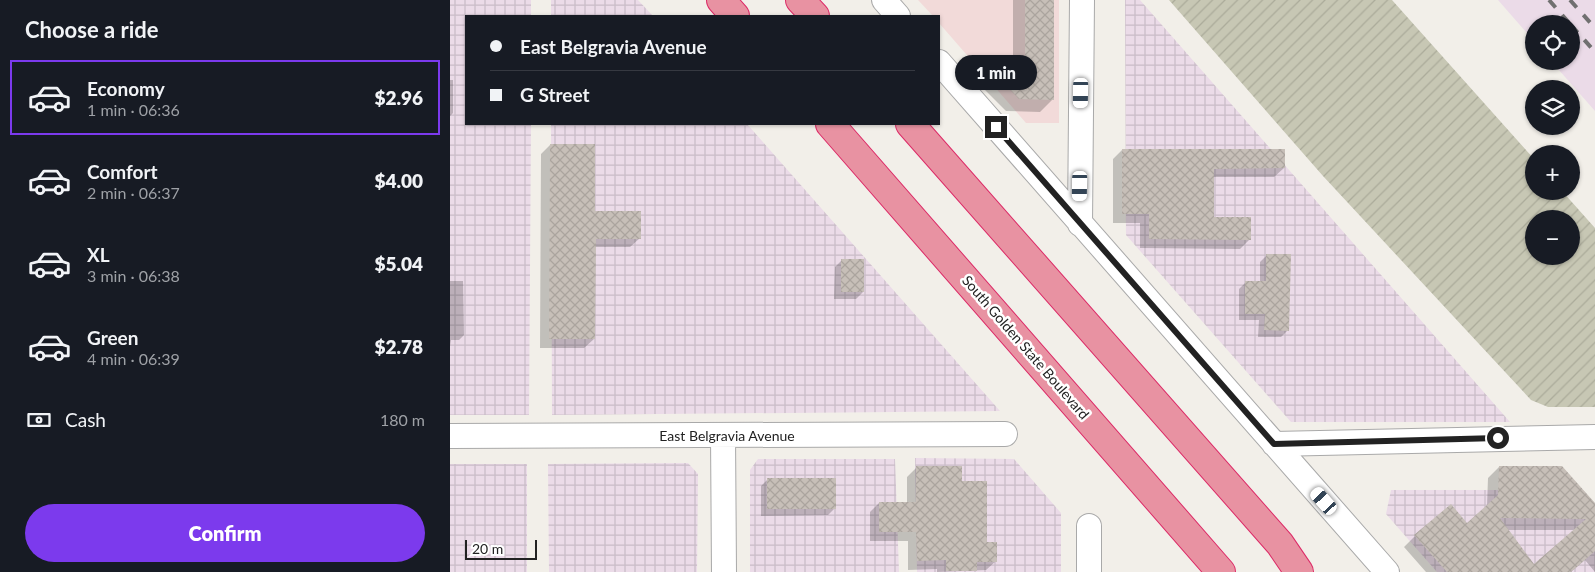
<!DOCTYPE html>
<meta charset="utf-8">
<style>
:root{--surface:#171b24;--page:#242831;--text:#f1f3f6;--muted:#9ea1a6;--line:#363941;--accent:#7c3aed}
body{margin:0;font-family:Lato,sans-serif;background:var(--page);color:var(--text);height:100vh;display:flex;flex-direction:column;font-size:19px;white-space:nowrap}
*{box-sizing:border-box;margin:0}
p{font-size:16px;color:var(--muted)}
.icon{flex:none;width:28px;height:28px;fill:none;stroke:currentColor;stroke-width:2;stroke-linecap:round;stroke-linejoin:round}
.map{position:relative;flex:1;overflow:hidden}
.drawer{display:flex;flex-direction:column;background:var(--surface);width:450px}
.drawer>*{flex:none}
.hud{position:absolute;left:15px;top:15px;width:475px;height:110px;border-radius:0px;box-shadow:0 1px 4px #0004;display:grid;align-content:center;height:110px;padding:0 25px;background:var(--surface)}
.fabs{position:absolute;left:1075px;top:15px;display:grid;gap:10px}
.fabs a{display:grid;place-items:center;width:55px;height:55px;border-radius:50%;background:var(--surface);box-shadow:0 1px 4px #0004;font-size:25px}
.scale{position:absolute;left:15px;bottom:12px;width:72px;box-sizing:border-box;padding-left:5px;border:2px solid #222;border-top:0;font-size:14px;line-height:18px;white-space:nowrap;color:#222;-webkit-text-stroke:4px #fff;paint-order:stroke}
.end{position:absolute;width:22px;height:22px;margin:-11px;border:6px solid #222;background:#fff;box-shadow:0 0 0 2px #fff}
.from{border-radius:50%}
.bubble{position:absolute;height:35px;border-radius:18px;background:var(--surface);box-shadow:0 1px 4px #0004;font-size:16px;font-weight:800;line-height:35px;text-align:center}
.car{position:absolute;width:15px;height:30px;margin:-15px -8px;border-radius:6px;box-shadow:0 0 4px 1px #0007;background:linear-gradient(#fff 24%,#345 0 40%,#fff 0 76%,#345 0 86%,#fff 0)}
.hud b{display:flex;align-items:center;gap:18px;height:48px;font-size:19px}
.hud b+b{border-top:1px solid var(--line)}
.hud i{width:12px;height:12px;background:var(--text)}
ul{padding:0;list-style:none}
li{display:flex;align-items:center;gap:15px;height:75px;margin:0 10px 8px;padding:0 15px;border:2px solid transparent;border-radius:0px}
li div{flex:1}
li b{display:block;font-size:19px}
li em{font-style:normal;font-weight:800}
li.on{border-color:var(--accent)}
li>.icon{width:45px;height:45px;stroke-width:1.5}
h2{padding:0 25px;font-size:22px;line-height:60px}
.pay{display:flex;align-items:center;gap:12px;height:55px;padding:0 25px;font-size:19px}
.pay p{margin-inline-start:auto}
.action{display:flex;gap:10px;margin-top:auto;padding:10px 25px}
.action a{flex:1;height:58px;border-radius:30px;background:var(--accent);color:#fff;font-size:20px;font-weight:800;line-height:58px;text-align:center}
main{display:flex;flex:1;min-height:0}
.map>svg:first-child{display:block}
.commercial{fill:#f2dad9}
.industrial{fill:url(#industrial-grid)}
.railway{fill:#ebdbe8}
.construction{fill:url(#construction-furrows);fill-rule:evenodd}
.shadow{fill:#0003;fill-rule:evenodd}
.building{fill:url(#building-cross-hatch);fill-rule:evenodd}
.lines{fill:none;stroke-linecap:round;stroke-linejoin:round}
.minor-casing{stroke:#a9a9a9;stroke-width:26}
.highway-casing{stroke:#dc2a67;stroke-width:30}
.minor{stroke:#fff;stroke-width:24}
.highway{stroke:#e892a2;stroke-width:28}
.rail{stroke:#707070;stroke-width:4;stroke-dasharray:10 10;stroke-linecap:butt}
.route{stroke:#222;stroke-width:6}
.labels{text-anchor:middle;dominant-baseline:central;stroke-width:5;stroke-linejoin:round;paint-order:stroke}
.street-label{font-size:14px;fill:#222;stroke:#fff}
</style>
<main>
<section class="drawer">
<h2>Choose a ride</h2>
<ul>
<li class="on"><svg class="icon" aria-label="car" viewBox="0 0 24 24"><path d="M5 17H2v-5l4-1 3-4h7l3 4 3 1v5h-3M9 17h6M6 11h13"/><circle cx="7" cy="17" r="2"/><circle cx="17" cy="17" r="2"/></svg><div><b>Economy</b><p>1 min · 06:36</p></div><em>$2.96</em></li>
<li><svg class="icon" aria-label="car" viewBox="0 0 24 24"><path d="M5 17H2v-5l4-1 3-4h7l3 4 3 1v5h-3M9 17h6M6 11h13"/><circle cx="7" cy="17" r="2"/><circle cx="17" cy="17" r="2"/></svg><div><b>Comfort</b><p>2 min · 06:37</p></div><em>$4.00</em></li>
<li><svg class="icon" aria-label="car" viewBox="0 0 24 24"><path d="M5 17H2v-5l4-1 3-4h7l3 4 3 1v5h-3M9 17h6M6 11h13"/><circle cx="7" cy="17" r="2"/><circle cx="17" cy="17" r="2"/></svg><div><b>XL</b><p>3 min · 06:38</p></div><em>$5.04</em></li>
<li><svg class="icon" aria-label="car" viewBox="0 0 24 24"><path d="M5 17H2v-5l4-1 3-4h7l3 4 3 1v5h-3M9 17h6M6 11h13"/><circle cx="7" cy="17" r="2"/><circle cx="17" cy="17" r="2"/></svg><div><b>Green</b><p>4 min · 06:39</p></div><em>$2.78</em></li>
</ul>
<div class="pay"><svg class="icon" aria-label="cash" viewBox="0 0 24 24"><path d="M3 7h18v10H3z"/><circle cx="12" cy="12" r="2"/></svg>Cash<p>180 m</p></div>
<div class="action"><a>Confirm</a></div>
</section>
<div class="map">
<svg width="1145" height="572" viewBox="0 0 1145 572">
<defs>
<pattern id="industrial-grid" width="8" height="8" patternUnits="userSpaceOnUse" patternTransform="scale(1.25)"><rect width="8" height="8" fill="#ebdbe8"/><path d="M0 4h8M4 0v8" fill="none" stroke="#c9bcc7"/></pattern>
<pattern id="construction-furrows" width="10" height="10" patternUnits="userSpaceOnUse" patternTransform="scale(1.25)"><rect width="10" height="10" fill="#c7c7b4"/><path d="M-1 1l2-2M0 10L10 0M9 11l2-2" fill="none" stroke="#abab9a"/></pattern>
<pattern id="building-cross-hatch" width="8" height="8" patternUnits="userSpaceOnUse" patternTransform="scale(1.25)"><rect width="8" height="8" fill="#c7bfb8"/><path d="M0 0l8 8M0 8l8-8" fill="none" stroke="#aba49e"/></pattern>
</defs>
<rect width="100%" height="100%" fill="#f2efe9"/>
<path class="commercial" d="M468,0h141v123h-33l-87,-100v-7h-6z"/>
<path class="industrial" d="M0,0h81v16h-65v108h65l-2,291h-79z
M101,0h87l15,16h-102z
M675,0h15l370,422h-219l-165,-187z
M101,124h196l253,287 -448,4z
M465,458l99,1 47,54v59h-144z
M308,459h137l4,113h-149v-102z
M238,463l10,11 -1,98h-148l-1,-108z
M0,464h77v108h-77z
M941,490h192l12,14v68h-158l-51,-58z"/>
<path class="railway" d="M1048,0h97v111l-44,-50h20v-37h-37v17z"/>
<path class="construction" d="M719,0h223l142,159v32h28l33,37v179h-47l-17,-7 -208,-224zM1084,219h37v37h-37z"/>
<path class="shadow" d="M563,0h40v99l-13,13 -34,-1 -28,-28 13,-13h22z
M0,80h3v33l-3,3z
M100,145l44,67 46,26 -10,9h-35l-1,92 -10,9h-44l1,-194z
M672,150l162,18 -10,9h-61v41l37,21 -10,10 -100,-1v-25h-27v-64z
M817,255l21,75 -7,7h-23l1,-17h-20v-31l7,-7h14v-20z
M392,260l21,32 -7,7h-22l1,-32z
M0,281h13l1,54 -5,5h-8l-1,6z
M1049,467l96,39v66l-10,-12 -14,12h-145l-22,-25 11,-11 52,-12 20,-18 1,-28zM1057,530h68l-41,35z
M466,468l45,14 25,61 10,18 -10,9 -49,2v-3l-29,1v-29h-38v-29l9,-9h28v-26z
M318,479l67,29 -7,7 -67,1v-30z"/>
<path class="building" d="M575,0h29v100l-35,-1 -29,-30 33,-1 -1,-5h3z
M100,144h45v67h46v28h-45l-1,100h-46z
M672,149h163v19l-71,1v48h37v23l-102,-1v-25h-27z
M816,254h25l-2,77 -25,-1 1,-16h-20v-33h21z
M391,259h23v33h-23z
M466,466h46v15h25v61h10v20h-20v9h-31v-11l-29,1 -1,-29h-37v-30h37z
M1049,466h63l33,37v48l-24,21h-124l-33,-37 37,-31 16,19 31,-28zM1050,518l86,1 -52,45z
M317,478h69v31h-69z"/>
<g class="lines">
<defs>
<path id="minor" d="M434,0l14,16
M489,62l448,510
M630,224l2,-224
M273,435l1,137
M0,436l555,-2
M824,444l321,-7
M639,526v46"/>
<path id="highway" d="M271,0l14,16
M350,0l15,16
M380,124l391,448
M460,124l370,420 19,28"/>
</defs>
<use href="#minor" class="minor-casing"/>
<use href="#highway" class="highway-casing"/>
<use href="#minor" class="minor"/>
<use href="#highway" class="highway"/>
<path class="rail" d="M1099,0l21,24
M1120,0l25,28
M1121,25l24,27"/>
</g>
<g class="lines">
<path class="route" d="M546,127l278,317 224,-6"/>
</g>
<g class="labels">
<g class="street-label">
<text transform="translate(576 347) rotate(49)">South Golden State Boulevard</text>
<text x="277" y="435">East Belgravia Avenue</text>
</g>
</g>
</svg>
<div class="fabs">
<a><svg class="icon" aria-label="locate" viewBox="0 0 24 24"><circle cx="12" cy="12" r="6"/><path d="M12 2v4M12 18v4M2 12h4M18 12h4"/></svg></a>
<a><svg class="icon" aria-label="layers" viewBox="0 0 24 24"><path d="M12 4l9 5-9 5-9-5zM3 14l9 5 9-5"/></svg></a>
<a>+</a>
<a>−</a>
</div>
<div class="scale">20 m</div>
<i class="end from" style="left:1048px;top:438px"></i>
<i class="end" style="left:546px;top:127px"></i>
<div class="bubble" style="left:505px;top:55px;width:82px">1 min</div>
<i class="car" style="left:631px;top:93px;rotate:181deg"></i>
<i class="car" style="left:630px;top:186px;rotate:181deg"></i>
<i class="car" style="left:874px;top:501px;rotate:318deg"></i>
<div class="hud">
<b><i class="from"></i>East Belgravia Avenue</b>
<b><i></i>G Street</b>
</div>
</div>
</main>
